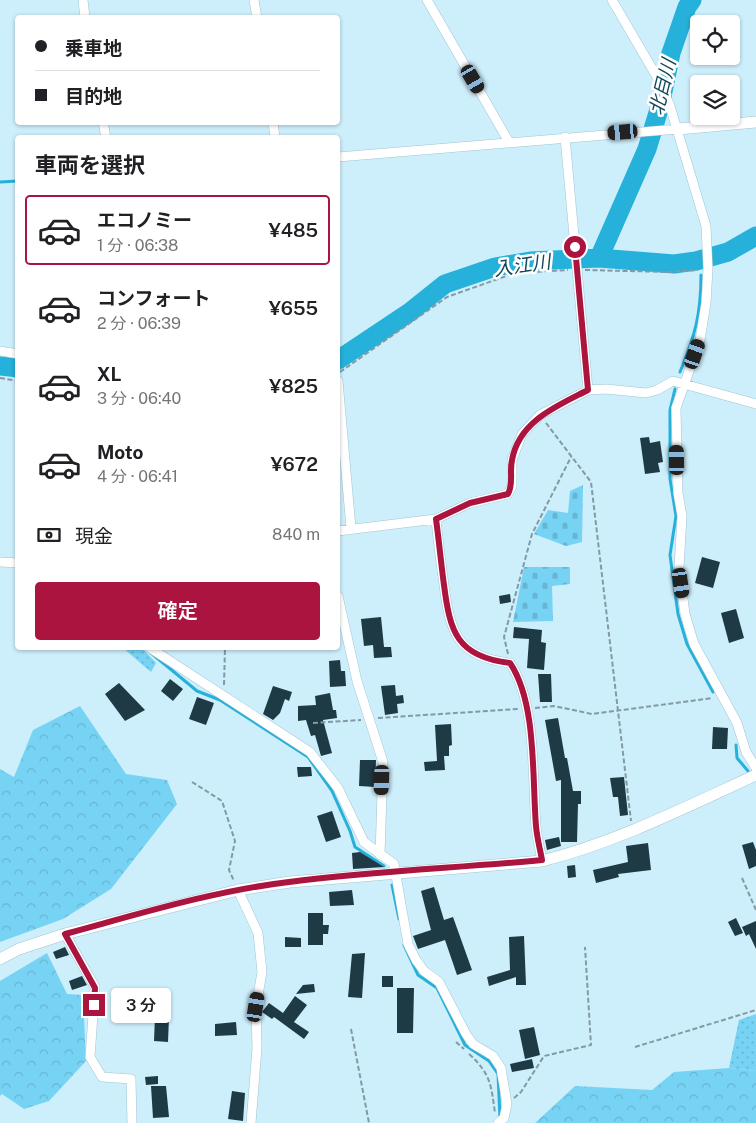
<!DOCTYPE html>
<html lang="ja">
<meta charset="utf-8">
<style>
:root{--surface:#fff;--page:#f2f2f2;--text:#202124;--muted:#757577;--line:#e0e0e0;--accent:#aa143e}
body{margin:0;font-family:"Public Sans","Noto Sans JP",sans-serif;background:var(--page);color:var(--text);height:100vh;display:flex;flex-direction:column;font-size:19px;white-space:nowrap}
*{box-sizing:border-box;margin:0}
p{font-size:16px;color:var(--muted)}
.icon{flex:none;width:28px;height:28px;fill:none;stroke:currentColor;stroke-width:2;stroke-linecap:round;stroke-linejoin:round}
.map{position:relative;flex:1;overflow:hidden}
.panel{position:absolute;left:15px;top:135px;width:325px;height:515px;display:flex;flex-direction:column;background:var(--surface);border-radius:5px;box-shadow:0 1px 4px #0004}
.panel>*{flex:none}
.top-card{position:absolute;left:15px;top:15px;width:325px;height:110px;border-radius:5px;box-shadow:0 1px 4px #0004;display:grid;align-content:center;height:110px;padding:0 20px;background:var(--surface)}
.tools{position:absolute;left:690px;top:15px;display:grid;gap:10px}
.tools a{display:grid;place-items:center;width:50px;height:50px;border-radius:5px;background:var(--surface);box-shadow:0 1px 4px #0004;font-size:25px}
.end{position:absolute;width:22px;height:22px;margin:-11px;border:6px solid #aa143e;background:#fff;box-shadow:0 0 0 2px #fff}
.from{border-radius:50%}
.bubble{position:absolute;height:35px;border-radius:5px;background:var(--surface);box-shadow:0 1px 4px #0004;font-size:16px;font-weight:600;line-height:35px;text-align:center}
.car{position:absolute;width:15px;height:30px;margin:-15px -8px;border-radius:6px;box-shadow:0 0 4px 1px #0007;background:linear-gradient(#222 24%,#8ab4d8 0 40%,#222 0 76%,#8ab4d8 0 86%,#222 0)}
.top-card b{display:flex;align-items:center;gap:18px;height:48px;font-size:19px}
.top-card b+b{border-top:1px solid var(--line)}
.top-card i{width:12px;height:12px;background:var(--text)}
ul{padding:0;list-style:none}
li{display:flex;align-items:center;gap:15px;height:70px;margin:0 10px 8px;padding:0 10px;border:2px solid transparent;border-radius:5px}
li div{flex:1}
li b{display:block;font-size:19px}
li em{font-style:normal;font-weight:600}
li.on{border-color:var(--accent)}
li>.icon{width:45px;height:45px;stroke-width:1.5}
h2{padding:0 20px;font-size:22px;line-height:60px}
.pay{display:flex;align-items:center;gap:12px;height:55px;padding:0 20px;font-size:19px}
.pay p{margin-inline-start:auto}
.cta{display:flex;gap:10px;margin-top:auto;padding:10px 20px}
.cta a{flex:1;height:58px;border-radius:5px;background:var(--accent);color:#fff;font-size:20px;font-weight:600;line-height:58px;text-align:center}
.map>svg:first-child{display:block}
.grass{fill:url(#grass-dots)}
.forest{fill:url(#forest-crowns)}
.cemetery{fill:url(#cemetery-stones)}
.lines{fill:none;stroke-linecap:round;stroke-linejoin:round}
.stream{stroke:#25b1da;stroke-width:3}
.river{stroke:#25b1da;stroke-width:19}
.building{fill:#1e3a45}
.minor-casing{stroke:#a4c4d1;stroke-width:10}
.tertiary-casing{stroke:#a4c4d1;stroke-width:12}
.path{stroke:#829aa4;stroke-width:2;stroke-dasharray:5 2.5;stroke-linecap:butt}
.minor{stroke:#fff;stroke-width:9}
.tertiary{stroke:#fff;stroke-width:11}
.route{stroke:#aa143e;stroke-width:6}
.labels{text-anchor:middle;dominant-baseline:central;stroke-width:5;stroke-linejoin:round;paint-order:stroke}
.water-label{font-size:19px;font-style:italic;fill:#12485a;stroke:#fff}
</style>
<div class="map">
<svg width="756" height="1123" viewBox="0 0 756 1123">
<defs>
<pattern id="grass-dots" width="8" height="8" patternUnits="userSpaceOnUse" patternTransform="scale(1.25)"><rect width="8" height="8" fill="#77d3f4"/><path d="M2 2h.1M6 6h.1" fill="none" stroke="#66b5d2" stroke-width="1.8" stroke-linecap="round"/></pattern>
<pattern id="forest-crowns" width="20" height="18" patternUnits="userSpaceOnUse" patternTransform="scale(1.25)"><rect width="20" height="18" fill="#77d3f4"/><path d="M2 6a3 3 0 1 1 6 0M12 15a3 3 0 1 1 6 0" fill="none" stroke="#66b5d2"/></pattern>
<pattern id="cemetery-stones" width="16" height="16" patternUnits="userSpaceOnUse" patternTransform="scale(1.25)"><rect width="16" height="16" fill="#77d3f4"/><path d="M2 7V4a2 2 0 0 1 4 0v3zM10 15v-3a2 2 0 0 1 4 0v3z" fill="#66b5d2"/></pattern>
</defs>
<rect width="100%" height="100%" fill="#cdeefb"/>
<path class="grass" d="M123,648h19l14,15 -5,9z
M756,1014v57l-27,-3 10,-48z"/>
<path class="forest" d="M80,706l46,68 41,6 10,24 -66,85 -48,30 -63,23v-173l14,8 19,-47z
M47,953l20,41 16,1 3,66 -37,40 -25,8 -22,-15 -2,2v-115z
M729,1068l27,3v52h-221l40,-37 77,4 22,-18z"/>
<path class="cemetery" d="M583,485l-1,57 -16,4 -32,-12 14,-24 20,3 2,-22z
M524,567h46v17l-18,2 1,35 -40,1z"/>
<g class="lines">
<path class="stream" d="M0,182l18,-1
M680,372c15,-36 21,-58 21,-97
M675,389l-5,21v69l6,37 -6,39 8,59 9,30 26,48
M151,653l46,38 23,9 88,57 24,34 18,40 5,16 29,19
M736,745l1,13 11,13
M392,885l7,34
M404,945l14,30 19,13 28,57 24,16 9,13 2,44"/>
<path class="river" d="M599,258l48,-109 13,-43 11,-53 16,-46 5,-7
M338,360l72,-48 35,-28 50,-17 35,-6 69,-3 75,6 22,-3 32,-9 28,-16
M0,366l18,2"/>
</g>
<path class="building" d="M649,437l1,6 10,-2 3,21 -5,1 2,9 -15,2 -5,-36z
M702,557l18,5 -7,26 -18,-5z
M510,594l1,8 -11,2 -1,-8z
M736,609l8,29 -15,5 -8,-30z
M381,617l3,30h7l1,10 -18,1 -1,-13 -9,1 -3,-27z
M514,627l28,3 -1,12 5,1 -2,27 -17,-2 2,-29 -16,-1z
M340,660l1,11h4l1,15 -16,1 -1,-26z
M538,674h13l1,28h-12z
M170,679l13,10 -10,12 -12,-10z
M119,683l26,27 -20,11 -20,-27z
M395,685l1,11 7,-1 1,8 -7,1 1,9 -13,2 -4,-29z
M273,686l19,6 -3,9 -4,-2 -5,14 -7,7 -10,-6z
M330,693l3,17h3l1,8 -14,2 9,33 -11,3 -6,-21 -4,1 -5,-16 -8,1v-15l18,-1 -1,-9z
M197,697l17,6 -8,22 -17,-6z
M558,718l7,40h2l6,33h8v13h-3l-1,38h-16v-62l-5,1 -11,-61z
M451,724l1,21 -3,1v10h-5l1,14 -20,1 -1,-9 13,-1 -2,-36z
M713,727l15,1 -1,21h-15z
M360,760h16l-1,27 -16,-1z
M297,767h14l1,9 -14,1z
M624,777l4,38 -8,1 -2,-19h-5l-3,-19z
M332,811l9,26 -15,5 -9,-26z
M559,837l2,9 -14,4 -2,-10z
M753,842l3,8v16l-7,3 -7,-24z
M648,843l3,27 -33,4 1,3 -23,6 -3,-13 35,-8 -2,-16z
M360,852l24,15 -31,2 -1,-16z
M575,865l1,12 -8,1 -1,-12z
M434,887l10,33 9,-3 19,53 -15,5 -12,-35 -27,9 -5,-13 18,-6 -10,-39z
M352,890l2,15 -24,1 -1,-14z
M308,913h15v12h6l-1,9h-5v11h-15z
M736,918l7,15 -8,3 -7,-14z
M756,921v28l-7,-15 -3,2 -4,-9z
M524,936l2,49h-10v-8l-27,9 -2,-9 23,-7 -1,-33z
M285,937l16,1v9h-16z
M65,947l4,8 -13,4 -3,-7z
M365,953l-3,45 -14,-1 4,-43z
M82,976l5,9 -15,5 -3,-9z
M382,976h11v11h-11z
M314,984l1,8 -19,2 7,-9z
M397,988h17l-1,45h-16z
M295,996l12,9 -13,17 15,10 -5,7 -30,-22 -2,2 -10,-7 7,-9 14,10z
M155,1016l14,1 -1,25 -14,-1z
M236,1022l1,13 -22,1v-12z
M534,1027l6,28 -15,4 -6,-29z
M532,1059l2,9 -22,4 -2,-8z
M158,1076v8l-12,1 -1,-8z
M151,1086h15l3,31 -16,1z
M232,1091l13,2 -2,28 -15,-2z"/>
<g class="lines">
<defs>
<path id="minor" d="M83,0l2,18
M254,0l3,18
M427,0l82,142
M612,0l45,77 13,29 36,120 2,43 -2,34 -6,37 -24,68 2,85 4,23 -3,52 6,46 9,30 43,79 9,29 10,16
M103,122l3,16
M273,122l2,16
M565,137l23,253
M338,157l340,-28
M0,351l18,3
M338,381l13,147
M436,519c2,22 5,44 8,66 6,47 13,72 66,78 27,40 22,116 26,163 1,12 4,23 6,35
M338,531l98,-12 34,-16 38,-9 4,-8v-26l10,-26 18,-19 48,-25 18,-1 40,4 11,-3 16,-9 83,23
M0,562l18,1
M338,596l19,85 26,81 -3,93
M150,648l160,104 28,36 26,54 30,22 14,80 8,16 8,11 15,11 27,52 7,10 20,12 8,12 6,36 -3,14 -6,5
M238,890l20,43 4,39 -6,35 1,41 -6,75
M65,934l30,53 -5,70 12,20 29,2 1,44"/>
<path id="tertiary" d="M678,129l78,-7
M0,959l19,-10 46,-15 173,-44 52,-8 252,-21c75,-19 144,-54 214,-86"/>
</defs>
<use href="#minor" class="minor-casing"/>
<use href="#tertiary" class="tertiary-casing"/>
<path class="path" d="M585,270l84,2 29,-2
M340,372l107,-75 68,-24 53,-3
M0,378l18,3
M546,423l45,59 40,339
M508,654l-4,-17 28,-103 39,-77
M224,685l1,-37
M535,708l19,-2 38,8 121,-16
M378,718l140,-9
M313,723l48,-3
M192,782l30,19 13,40 -6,29 5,11
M742,878l14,32
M351,1029l18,94
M456,1042l8,7
M635,1047l121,-37
M469,1054c22,20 22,31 26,59
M514,1098l7,-6 23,-36 47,-11 -6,-98"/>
<use href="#minor" class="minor"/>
<use href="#tertiary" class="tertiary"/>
</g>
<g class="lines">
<path class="route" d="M94,1005l1,-17 -30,-54c74,-20 148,-43 224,-52 84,-11 169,-14 253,-22 -2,-11 -5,-22 -6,-34 -4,-48 1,-123 -26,-163 -53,-6 -60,-31 -66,-78 -3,-22 -5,-44 -8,-66l34,-16 38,-9c6,-12 1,-21 4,-34 7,-39 45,-54 76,-70l-13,-143"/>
</g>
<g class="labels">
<g class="water-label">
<text transform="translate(662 87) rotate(-76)">北目川</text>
<text transform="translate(522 265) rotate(-8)">入江川</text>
</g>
</g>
</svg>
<div class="tools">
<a><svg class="icon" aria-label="locate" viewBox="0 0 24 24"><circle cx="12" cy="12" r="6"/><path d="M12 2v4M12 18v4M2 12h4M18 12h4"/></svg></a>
<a><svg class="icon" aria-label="layers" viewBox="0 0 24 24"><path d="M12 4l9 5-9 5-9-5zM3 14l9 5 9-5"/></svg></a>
</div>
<i class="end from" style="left:575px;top:247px"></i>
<i class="end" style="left:94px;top:1005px"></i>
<div class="bubble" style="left:111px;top:988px;width:60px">3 分</div>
<i class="car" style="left:473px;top:79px;rotate:150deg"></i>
<i class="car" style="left:623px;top:132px;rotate:265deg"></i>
<i class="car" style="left:695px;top:354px;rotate:19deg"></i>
<i class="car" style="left:677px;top:460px;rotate:359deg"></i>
<i class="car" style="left:681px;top:583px;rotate:172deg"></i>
<i class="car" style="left:382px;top:780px;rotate:182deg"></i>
<i class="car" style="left:256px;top:1007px;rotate:9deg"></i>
<div class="top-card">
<b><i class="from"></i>乗車地</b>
<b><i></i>目的地</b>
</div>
<section class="panel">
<h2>車両を選択</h2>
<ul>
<li class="on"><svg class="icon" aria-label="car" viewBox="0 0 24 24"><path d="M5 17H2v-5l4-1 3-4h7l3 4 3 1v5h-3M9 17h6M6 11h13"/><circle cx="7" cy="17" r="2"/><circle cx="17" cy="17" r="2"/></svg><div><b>エコノミー</b><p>1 分 · 06:38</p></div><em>¥485</em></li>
<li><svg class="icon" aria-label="car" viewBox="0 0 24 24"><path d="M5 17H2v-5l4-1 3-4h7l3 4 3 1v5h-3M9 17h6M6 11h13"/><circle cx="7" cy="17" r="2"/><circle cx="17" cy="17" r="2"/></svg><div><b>コンフォート</b><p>2 分 · 06:39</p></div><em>¥655</em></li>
<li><svg class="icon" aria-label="car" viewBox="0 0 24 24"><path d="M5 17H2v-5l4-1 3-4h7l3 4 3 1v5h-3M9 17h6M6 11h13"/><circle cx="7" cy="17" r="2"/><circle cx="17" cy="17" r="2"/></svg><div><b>XL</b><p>3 分 · 06:40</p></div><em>¥825</em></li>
<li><svg class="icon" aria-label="car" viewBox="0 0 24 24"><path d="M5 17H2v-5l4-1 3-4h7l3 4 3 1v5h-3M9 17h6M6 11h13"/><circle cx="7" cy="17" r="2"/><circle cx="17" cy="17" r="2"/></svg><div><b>Moto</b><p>4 分 · 06:41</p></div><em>¥672</em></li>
</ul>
<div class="pay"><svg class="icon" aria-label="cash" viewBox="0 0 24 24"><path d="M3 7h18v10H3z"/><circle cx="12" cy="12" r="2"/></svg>現金<p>840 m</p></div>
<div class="cta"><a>確定</a></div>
</section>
</div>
